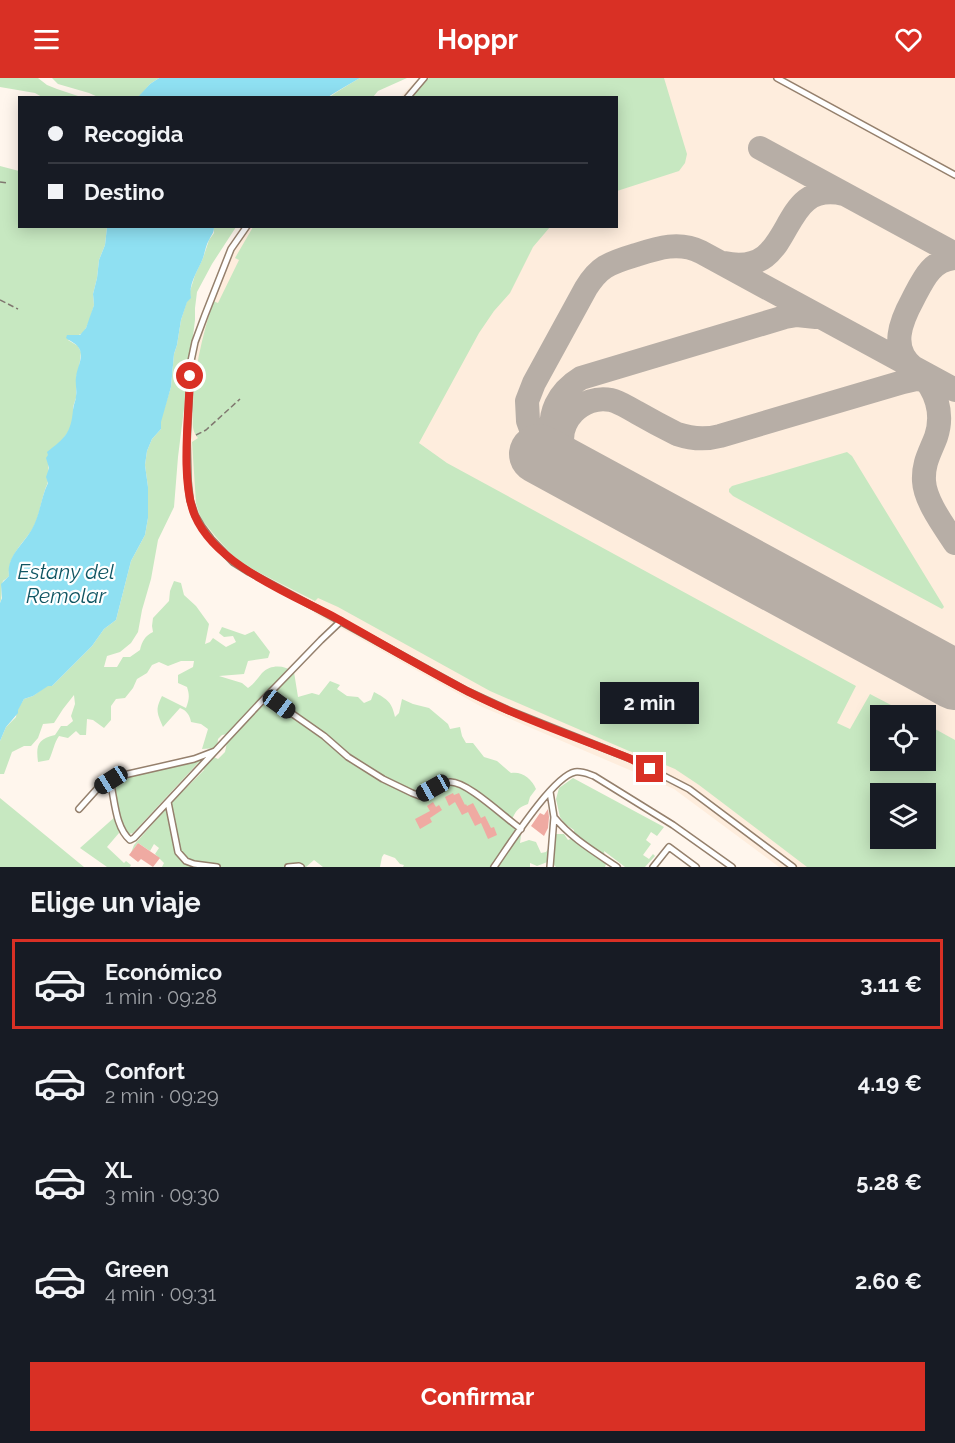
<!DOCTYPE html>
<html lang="es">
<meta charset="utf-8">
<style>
:root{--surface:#171b24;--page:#242831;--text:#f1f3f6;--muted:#9ea1a6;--line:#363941;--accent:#d93025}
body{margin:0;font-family:Raleway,sans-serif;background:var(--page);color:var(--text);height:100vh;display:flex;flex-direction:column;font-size:22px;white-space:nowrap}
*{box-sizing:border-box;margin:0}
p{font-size:20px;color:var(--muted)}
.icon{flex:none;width:33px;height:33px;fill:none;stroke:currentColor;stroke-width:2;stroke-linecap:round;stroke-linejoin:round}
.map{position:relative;height:789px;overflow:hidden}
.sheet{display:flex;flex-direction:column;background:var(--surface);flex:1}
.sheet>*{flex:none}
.hud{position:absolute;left:18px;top:18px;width:600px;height:132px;border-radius:0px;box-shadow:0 3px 15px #0003;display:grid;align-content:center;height:132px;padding:0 30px;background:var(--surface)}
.buttons{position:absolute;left:870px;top:627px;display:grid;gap:12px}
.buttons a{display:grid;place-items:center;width:66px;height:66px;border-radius:0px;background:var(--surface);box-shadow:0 3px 15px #0003;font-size:30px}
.end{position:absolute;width:27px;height:27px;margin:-14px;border:8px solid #d93025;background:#fff;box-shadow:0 0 0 3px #fff}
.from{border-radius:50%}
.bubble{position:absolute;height:42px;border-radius:0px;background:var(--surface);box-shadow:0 3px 15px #0003;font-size:20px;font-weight:700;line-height:42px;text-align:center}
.car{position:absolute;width:18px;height:36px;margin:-18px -9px;border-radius:8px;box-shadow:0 0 4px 2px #0007;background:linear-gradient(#222 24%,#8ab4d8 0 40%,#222 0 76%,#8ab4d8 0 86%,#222 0)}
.hud b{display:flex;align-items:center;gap:21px;height:57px;font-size:22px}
.hud b+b{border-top:2px solid var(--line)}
.hud i{width:15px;height:15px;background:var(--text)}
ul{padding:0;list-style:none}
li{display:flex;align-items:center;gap:18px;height:90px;margin:0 12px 9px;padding:0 18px;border:3px solid transparent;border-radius:0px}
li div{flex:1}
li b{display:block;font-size:22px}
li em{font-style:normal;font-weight:700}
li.on{border-color:var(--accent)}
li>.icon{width:54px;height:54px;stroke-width:1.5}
h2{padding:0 30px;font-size:27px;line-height:72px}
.action{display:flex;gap:12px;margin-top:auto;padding:12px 30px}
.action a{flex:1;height:69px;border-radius:0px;background:var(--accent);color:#fff;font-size:24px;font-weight:700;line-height:69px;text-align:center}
header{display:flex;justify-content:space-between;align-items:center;height:78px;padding:0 30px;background:var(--accent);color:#fff;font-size:27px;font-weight:700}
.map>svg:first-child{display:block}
.built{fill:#feeddd;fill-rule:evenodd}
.green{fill:#c7e8c1;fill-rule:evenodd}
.water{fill:#8fe0f2}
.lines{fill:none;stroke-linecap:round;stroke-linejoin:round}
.taxiway{stroke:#b7aea6;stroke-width:24}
.runway{stroke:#b7aea6;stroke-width:60}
.building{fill:#efaaa2}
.service-casing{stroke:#95806d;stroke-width:8}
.path{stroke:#807870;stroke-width:1.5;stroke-dasharray:6 3;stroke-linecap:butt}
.service{stroke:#fff;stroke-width:5}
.route{stroke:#d93025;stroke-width:8}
.labels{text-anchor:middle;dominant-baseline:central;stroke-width:4.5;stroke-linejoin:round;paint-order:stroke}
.water-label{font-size:21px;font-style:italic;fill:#115663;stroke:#fff}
</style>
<header><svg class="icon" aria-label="menu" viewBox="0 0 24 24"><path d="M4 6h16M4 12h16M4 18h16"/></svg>Hoppr<svg class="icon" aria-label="heart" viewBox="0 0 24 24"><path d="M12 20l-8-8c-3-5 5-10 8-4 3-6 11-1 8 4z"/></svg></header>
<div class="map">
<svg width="955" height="789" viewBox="0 0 955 789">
<rect width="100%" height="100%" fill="#fff6ed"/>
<path class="built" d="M419,0h536v789h-176l-105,-78 -194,-83 -166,-93 1,-4 -78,-40 -15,-13 -15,-16 -16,-23 -5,-18 -1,-57 2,-82 20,-58 21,-51 15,-24 373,-1v-128l-216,-1zM880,638h46v44h-46zM880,716h46v44h-46z"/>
<path class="green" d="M0,0h38l9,7 10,4 24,8h-39l-7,-4 -35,-6z
M52,0h107l-9,6 -12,14 -40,-1 -9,-4 -31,-9z
M360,0h47l-29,13 -5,6 -45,1c10,-7 21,-14 32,-20z
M429,0h235l23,76 -2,9 -6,8 -62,20 -1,-93h-205z
M0,88l19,5 1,55 87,1 -2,18 -6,15 -2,18 -4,16 1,11 -4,14 -4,9 -3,5 -15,7 10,6 3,6 -2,17 -3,8v21l-3,9v11l-2,9 -5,8 -19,23c2,7 2,15 1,23 -1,5 -2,5 -3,9 -5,14 -6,32 -16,44 -9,12 -22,25 -20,42 -1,2 -4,3 -6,5 -3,7 0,15 -3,22z
M214,149h22l-24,37 -15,28 -2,16v12l-17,137 -4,50 -16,33 -7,39 -9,31 -4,22 -7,11 -11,9 -13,4 -3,11h13l6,-10h7l10,-7c2,-9 5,-14 13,-18l-1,-6 1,-8 16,-17 1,-10 4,-10 7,2 3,12 12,11 13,18 -4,20 5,-2 3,-4 13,9 10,-5 -3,-6 -9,1 -5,-4 3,-6 23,8 9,-4 16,21 -2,6 -20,3 -4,13 -25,2 23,7 6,5c6,-4 9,-9 14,-15 9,-9 22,-8 32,-1l4,25 14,-4 7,2 11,-14 10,4 -3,4 10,7 11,1 6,6 7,-3 3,-8c13,7 18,10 21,25l4,-4 3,-14 11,5 16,4 19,16 2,5 10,-2 2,9 4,7h7l11,14 13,4 14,12c11,-2 21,6 25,16l-6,8 -2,7c-9,3 -13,7 -16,16 9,10 10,10 8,23l9,-3 7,2 5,11 5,-1 3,-5 2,-13h13l4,6 5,-2 1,-8 -9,-6 -5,-7 -4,-18 3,-11 14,-10 91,49 -7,9 -6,-4 -5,8 5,4 -8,11 6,4 4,-5 2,2 -10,11h-20l-21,-16 2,13 -1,3h-49l-6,-6 -13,5 -7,-3v4h-127l1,-2 -4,-1 -5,-6 -11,-4 -2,3 -2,10h-57l-9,-7 -8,7h-144l2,-4 -9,-9 4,-6 -5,-4 -4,7 -12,-8 -7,10 3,-8 43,-49 -1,-4 7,-1 21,-21 -5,-4v-4l-66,71 -4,1c-10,-10 -12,-36 -15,-50 16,-13 50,-14 70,-19 10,-3 17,-6 26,-10l8,4 7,-7 2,-10 7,-9 -12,2 -4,4 -1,9 -15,1 6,-20 -7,-5 -10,-2c-1,-7 -5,-12 -11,-14l-17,19c-6,-14 -8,-17 -1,-31l24,12c3,-8 4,-12 1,-21l-9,-4v-8l15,-8 1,-6h-13l-13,5 -9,-4 -7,3 -5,8 -10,6 -4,9 -8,10 -9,1 -5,7v14l-7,8 -11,-8 -6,-1 -1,16h-6l-4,-4 -8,7 -9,-2c-5,7 -6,16 -10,24l-11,2c-2,-16 -1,-23 17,-27l6,-9h6l6,-5 -2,-5 4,-12 -1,-9 -11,14 -9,14 -11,1 -5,14 -7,8h-7l-12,6 -8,22h-4v-33l6,-14 10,-10 1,-7 7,-11 9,-3 15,-11 4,1 40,-40 12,-17 12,-9 15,-59 14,-26 3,-17v-31l-3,-22 2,-14 5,-12 9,-10 -1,-7 11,-35 3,-33 3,-9 4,-25 14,-45 8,-17 6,-18 5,-7z
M253,149h297l-17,20 -23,46 -16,18 -15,22 -60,110 28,20 409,223 -19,37 13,6 20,-35 40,21 -30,1v44h46v-36l29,16v127h-148l-108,-82 -24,-16 -19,-8 -27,-10 -139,-60 -152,-84 -20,-9 -3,3 -67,-34 -16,-12 -16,-18 -13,-16 -4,-8 -3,-10 -4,-61 6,-4c-7,-8 -5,-16 -5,-27 0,-38 9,-73 20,-110l5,2 21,-43 -4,-2zM880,716h46v44h-46z
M847,374l5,4 91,149 1,2 -2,2 -209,-113 -4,-4v-3l3,-3z
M0,720l84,69h-84z
M116,738l3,17 -12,14 17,16 2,-2 5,4 -1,2h-23l-27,-19z"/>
<path class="water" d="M159,0h201c-11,6 -22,13 -32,19h-190l12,-13z
M107,149h107c0,6 -2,7 -5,13 -3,5 -4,12 -6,18 -5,13 -15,26 -12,40l-4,4 -6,18 -4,25 -3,9 -3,33 -10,35v7l-9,10 -5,12 -2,14 3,22v31l-3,17 -14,26 -15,59 -12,9 -12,17 -40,40h-4l-15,10 -9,3 -6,11v3l-12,14 -6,14v-138l2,-5 -1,-14 8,-8c-3,-20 15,-32 23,-47 8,-14 9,-32 16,-46l-2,-6 3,-9 -3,-10 2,-3 -1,-3c18,-14 24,-19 26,-42 0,-5 3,-9 3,-14 1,-6 -1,-13 0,-19 1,-9 7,-18 4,-27 -3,-7 -9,-8 -14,-12l1,-3h13l6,-7 8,-23 -1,-11 4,-16 2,-18 6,-15z"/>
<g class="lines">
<path class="taxiway" d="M760,70l195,106
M724,185c75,16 50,-85 120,-69
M914,290c-25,-19 -13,-47 -1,-69 10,-19 18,-39 42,-41
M919,295c17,16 25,40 17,64 -6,16 -13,26 -12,44 1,20 20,45 31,62
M553,363c-6,-27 5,-49 28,-63l204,-61 12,-2 19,2
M560,387l-14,-12 -14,-21 -4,-11 -1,-20 7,-18 52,-95c5,-8 11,-16 19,-21 10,-6 21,-9 31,-12 22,-7 43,-14 65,-3l254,138
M578,397c-5,-8 -12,-15 -14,-24 -9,-29 18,-57 47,-51 9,2 17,8 25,12 14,8 27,15 41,22 15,5 28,6 43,2l183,-54 13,-3 19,2"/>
<path class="runway" d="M539,376l416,226"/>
</g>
<path class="building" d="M453,715l1,2 5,-2 6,12 1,-1 1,2 6,-3 8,15 4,-2 6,12 3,-1 3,8 -9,4 -7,-16 -6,3 -7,-14 -6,3 -7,-13 -6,4 -4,-9z
M433,724l3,5 3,-2 3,5 -12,8 2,4 -12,7 -5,-10 15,-8 -3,-5z
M548,731l1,8 -1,11 -4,8 -13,-10 9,-13 4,2z
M138,765l22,15 -7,9 -12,-8 -3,3 -9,-7z"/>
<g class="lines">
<defs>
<path id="service" d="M777,0l178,97
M407,20l17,-20
M247,148l-16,23 -26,66 -10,27 -4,19 -4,79 1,41 2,19 5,15 7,12 9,12 22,23 16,10 69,37 149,82 41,19 123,49 58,30 104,78
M267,618l57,40 24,21 35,22 29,14 8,3c9,-5 20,-13 30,-14 17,-1 55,36 71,47
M215,673l-21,8 -79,18 -4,3v5c4,18 5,43 19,55l4,-2 126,-135 61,-63 20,-19
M168,724l10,50 8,9 8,3 23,3
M79,731l18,-20 14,-9
M554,739c17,21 41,35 63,50
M288,789l11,-1 2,1
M494,789c14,-20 59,-91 81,-95 7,-1 13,2 19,4l79,49 59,42
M550,789l4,-50 -4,-25
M653,789l16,-20 27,20"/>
</defs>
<use href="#service" class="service-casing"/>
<path class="path" d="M0,104l7,1
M0,222l18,9
M196,357l10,-5 34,-31"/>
<use href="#service" class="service"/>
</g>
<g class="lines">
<path class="route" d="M190,298c-1,38 -10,105 5,140 21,49 96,78 141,102 43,24 87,50 131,73 53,27 109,46 164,68l19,10"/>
</g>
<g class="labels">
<g class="water-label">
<text x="66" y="493">Estany del<tspan x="66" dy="24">Remolar</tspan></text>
</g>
</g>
</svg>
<div class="buttons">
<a><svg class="icon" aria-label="locate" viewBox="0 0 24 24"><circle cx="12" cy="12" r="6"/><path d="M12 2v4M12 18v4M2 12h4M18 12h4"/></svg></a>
<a><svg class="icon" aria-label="layers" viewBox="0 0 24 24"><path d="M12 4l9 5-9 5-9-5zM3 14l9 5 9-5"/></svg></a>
</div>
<i class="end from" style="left:190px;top:298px"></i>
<i class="end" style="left:650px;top:691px"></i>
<div class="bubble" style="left:600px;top:604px;width:99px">2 min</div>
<i class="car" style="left:279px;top:626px;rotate:126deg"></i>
<i class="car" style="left:111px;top:702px;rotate:238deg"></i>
<i class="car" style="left:433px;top:710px;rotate:241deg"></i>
<div class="hud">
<b><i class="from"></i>Recogida</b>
<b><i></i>Destino</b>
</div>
</div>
<section class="sheet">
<h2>Elige un viaje</h2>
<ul>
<li class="on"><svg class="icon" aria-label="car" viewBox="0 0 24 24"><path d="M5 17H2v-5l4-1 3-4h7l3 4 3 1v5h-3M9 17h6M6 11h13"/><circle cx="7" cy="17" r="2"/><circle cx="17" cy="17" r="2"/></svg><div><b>Económico</b><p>1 min · 09:28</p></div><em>3.11 €</em></li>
<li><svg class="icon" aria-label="car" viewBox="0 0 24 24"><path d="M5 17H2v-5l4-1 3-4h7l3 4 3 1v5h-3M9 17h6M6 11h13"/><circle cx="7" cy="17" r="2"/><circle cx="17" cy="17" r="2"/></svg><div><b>Confort</b><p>2 min · 09:29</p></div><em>4.19 €</em></li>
<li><svg class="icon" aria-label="car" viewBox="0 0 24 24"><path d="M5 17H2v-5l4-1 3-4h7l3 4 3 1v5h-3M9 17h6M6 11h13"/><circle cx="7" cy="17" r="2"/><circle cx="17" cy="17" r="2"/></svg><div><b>XL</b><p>3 min · 09:30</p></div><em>5.28 €</em></li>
<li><svg class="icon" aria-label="car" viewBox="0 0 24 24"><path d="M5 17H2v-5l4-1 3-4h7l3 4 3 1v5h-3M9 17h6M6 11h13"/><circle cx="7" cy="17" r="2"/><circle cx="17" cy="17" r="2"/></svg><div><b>Green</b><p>4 min · 09:31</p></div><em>2.60 €</em></li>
</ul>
<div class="action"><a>Confirmar</a></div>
</section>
